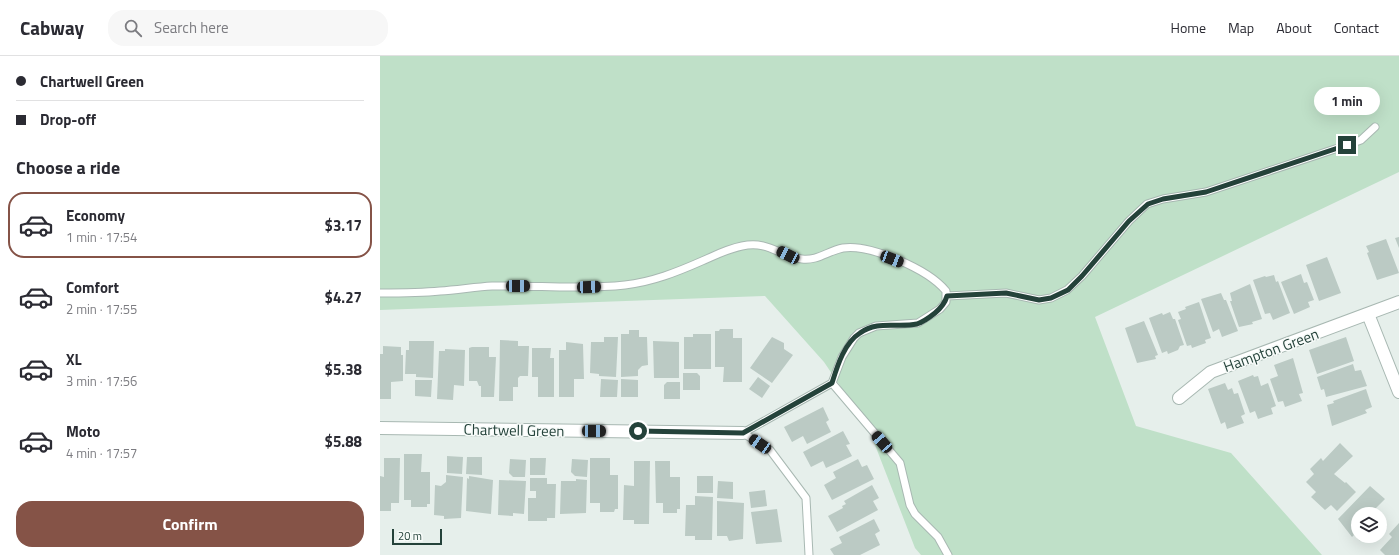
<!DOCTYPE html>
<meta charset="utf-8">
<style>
:root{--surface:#fff;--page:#f7f7f7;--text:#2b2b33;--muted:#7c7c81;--line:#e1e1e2;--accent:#855347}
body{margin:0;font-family:"Titillium Web",sans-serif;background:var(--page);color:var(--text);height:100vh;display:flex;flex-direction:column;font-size:15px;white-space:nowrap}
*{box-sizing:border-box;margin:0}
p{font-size:13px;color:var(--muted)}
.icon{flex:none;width:22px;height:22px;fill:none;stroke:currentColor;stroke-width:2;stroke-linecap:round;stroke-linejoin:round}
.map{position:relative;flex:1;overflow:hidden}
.details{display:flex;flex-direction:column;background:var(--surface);width:380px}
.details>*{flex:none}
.hud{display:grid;align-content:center;height:88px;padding:0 16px;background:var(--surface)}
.buttons{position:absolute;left:971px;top:451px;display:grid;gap:8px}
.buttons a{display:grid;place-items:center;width:36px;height:36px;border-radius:50%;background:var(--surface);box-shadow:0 4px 16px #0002;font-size:20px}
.scale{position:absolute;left:12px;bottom:10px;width:50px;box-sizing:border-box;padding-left:4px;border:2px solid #24423a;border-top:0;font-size:11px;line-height:14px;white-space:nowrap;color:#24423a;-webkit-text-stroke:3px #f7fbf9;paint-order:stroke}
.end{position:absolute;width:18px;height:18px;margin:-9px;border:5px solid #24423a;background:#fff;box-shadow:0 0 0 2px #fff}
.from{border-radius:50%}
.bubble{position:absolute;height:28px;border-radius:14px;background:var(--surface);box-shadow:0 4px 16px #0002;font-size:13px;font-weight:700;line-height:28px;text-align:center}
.car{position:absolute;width:12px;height:24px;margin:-12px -6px;border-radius:5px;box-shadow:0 0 3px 1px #0007;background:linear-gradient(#222 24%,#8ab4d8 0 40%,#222 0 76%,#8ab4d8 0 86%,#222 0)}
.hud b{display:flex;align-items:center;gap:14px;height:38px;font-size:15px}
.hud b+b{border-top:1px solid var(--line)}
.hud i{width:10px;height:10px;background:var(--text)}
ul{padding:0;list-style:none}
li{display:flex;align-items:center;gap:12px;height:66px;margin:0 8px 6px;padding:0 8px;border:2px solid transparent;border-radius:16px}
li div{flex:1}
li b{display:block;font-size:15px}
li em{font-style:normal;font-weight:700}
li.selected{border-color:var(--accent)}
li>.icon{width:36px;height:36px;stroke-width:1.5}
h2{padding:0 16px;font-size:18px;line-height:48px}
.cta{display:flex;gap:8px;margin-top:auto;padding:8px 16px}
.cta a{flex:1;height:46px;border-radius:16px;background:var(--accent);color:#fff;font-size:16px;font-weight:700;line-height:46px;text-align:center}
header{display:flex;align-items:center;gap:24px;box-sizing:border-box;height:56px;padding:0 20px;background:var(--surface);border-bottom:1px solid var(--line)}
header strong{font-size:19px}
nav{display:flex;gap:22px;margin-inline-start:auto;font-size:14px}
.search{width:280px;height:36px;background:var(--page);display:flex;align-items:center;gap:10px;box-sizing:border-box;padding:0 14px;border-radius:16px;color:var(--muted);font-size:15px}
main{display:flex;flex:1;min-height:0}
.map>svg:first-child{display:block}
.green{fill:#bfe0c8}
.building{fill:#bbcac4}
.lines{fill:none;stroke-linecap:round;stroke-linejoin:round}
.lane-casing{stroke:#a8b8b2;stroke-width:9}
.street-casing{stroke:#a8b8b2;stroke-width:14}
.lane{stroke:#fff;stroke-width:7}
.street{stroke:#fff;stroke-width:12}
.route{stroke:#24423a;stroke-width:5}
.labels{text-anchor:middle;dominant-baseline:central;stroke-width:3;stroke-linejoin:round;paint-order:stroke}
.street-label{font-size:15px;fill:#24423a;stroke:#f7fbf9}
</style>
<header>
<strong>Cabway</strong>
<div class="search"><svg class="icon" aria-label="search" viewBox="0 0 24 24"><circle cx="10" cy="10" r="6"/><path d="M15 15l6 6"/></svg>Search here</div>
<nav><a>Home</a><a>Map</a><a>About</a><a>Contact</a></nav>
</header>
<main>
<section class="details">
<div class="hud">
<b><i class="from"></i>Chartwell Green</b>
<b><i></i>Drop-off</b>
</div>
<h2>Choose a ride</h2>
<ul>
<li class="selected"><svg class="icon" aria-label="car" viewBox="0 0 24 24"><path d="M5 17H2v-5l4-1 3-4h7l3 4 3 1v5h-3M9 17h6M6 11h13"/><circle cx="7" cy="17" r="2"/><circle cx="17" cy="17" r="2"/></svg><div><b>Economy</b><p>1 min · 17:54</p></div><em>$3.17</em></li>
<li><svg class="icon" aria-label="car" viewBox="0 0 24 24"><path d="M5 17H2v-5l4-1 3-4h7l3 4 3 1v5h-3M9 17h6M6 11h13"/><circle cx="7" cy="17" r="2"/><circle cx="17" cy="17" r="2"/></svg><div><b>Comfort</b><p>2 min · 17:55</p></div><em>$4.27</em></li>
<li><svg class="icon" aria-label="car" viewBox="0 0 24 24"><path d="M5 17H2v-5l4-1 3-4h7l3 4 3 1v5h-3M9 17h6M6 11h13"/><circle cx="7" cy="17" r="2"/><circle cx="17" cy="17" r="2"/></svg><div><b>XL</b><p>3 min · 17:56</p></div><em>$5.38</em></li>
<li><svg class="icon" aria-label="car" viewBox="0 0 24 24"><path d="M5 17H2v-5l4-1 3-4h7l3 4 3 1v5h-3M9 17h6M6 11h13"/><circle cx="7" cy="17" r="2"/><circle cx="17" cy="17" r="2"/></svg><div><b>Moto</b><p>4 min · 17:57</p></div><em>$5.88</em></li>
</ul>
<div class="cta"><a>Confirm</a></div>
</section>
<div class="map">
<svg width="1019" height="499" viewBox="0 0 1019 499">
<rect width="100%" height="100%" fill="#e6efeb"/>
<path class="green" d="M0,0h1019v116l-304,145 41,109 95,27 91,102h-401l-6,-7 -47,-121 -44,-65 -59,-66 -385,14z"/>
<path class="building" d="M1019,181v11l-4,-10z
M1006,183l13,34 -22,7 -10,-27 2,-1 -3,-6z
M947,201l14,36 -22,8 -13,-36z
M921,218l3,9 3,-1 7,18 -6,2 2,5 -16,7 -13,-32z
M894,219l2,7 2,-1 12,32 -17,7 -3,-7 -5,1 -12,-34 12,-4 1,1z
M870,228l12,35 -10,3 1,2 -14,3 -9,-26h2l-2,-8z
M841,237l3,7h2l12,31 -16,6 -3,-8 -6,3 -12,-33z
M819,246l12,36 -6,2 1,3 -14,5 -1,-3 -4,1 -9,-26 3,-1 -3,-7 8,-3 -1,-2z
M790,256l3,7h2l9,26 -4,1 -2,4 -10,4 -1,-3 -5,2 -13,-35 13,-5 1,2z
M764,265l14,34 -3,1 1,3 -19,4 -12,-35z
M340,273h13v9h9v44h-19l1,-15h-9v-36h4z
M249,274h10v7h8l1,28 -6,1 -4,4v6l-17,1v-43h8z
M313,278h18v35h-27v-32h9z
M224,281h14l-2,40 -17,-1v-2l-9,-1 1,-31h13z
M392,281l12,6v6l9,6 -21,28 -22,-15z
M966,281l8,24 -37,13 -8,-24z
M120,284l18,1v5h11l-1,30h-8l-2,2v9h-5v14h-14z
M29,285h25l-1,37 -17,-1v-3h-11l1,-24h3z
M273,285l26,1v36h-25z
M186,286l17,2 1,35h-10v18h-15v-47h7z
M3,290l18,1v8h2v26l-12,1v17h-11v-45h3z
M92,291h17v10h7l-2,40h-13v-11h-2l-2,-5h-8v-33z
M152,292h19l-1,10h4v39h-16v-20h-6z
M65,293l20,1 -1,36 -10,-1 -1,15 -16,-1 2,-48h6z
M913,302l10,35 -4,1 3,7 -17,6 -2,-6 -5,1 -8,-23 8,-3 -4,-11z
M973,308l2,7 6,-1 6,16 -41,11 -2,-8 -3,1 -4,-13z
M303,317h14l3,3v14h-17z
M873,319l1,2 4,-1 3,10 7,-3 8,23 -5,2 2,6 -15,5 -3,-8 -5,2 -12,-32z
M378,321l12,9 -8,12 -13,-9z
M221,323l17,1 -1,17h-17z
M241,323l17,1v17h-17z
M35,324h17l-1,17 -16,-1z
M287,326h13v17h-16v-14z
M845,327l3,7 4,-2 2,6 4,-1 7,21 -4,2 3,7 -17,6 -2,-7 -4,2 -13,-35z
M986,333l6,18 -7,3 2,3 -35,13 -5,-21 7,-2 -1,-2z
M443,351l6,13 -3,2 5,10 -24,12 -4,-8 -11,6 -8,-15z
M463,375l7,13 -4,1 6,11 -26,12 -3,-7 -12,6 -8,-15z
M960,387l13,13 -19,18 11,9 1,-1 10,10 -19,19 -6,-6 -6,5 -14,-13 5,-5 -10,-10 8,-8 -4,-5 11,-11 2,3z
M24,398h18l-1,18h9v32h-3v3h-16v-7h-7z
M67,400l16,1 -1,17 -15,-1z
M87,401h15v18l-16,-1z
M4,402h16l-1,45h-8v8h-11v-35l4,1z
M150,402h16l-1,17h-15z
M210,402h20v17h8v34h-3l-1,3h-14v-9h-10z
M130,403l16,1 -1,17h-12l-4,-4z
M192,403l16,1 -1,17 -12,-1 -4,-4z
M478,403l4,8 5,-2 7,14 -42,21 -8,-15 12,-7 -3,-6z
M254,405h16l-1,63h-15v-4h-11l1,-35 10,1z
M275,405h15v16h10v32h-3v4h-14v-10h-7z
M66,419l17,2 -2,41 -17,1v-3l-10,-1 1,-30 6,1 5,-4z
M89,420l24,4 -2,34 -25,-3 1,-33 2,1z
M317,420h16v17h-16z
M150,422h17v6h9l-1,34h-8v3h-19v-23h8v-7h-6z
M196,423l11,1 -1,33 -26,1 1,-33h15z
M119,424l27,1 -2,33 -11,-1v3l-15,-1z
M338,425l15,1v17l-16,-1z
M492,429l7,13 -6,3 5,9 -41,22 -9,-16 15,-8 -1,-2 4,-2 -2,-3z
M990,430l15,13 -15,15h-12v22h19l-6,6 -6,-6 -5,5 -6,-6 -2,2 -14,-18z
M385,434l2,16 -16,2 -2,-16z
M315,440l18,1 -1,43h-17v-4h-10l1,-31h9z
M337,445l27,2 -1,36 -14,2 -2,-5h-10z
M397,453l5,33 -26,2 -5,-32z
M494,463l6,12 -5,3 5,11 -20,10h-26l-4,-6 12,-6 -3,-6z
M1000,463l7,7 -7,7z
M1019,467v32h-14l-5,-5 12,-13 -3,-3z"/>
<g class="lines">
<defs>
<path id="lane" d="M0,237c20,0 40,0 60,-2 17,-1 35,-4 52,-5 44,-1 89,4 133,-1 27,-3 52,-13 77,-24 14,-6 25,-12 40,-15 27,-6 38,11 60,13 15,2 26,-8 41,-11 27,-4 85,21 103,43v11l-6,7 -22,14 -42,3 -17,7 -5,5 -12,19 -10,26 -89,50 27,17 36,48 3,57
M567,240l59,-3 33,7 12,-2 16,-8 15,-14 47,-55 18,-17 16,-5 43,-7 141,-47 14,-5 14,-13
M452,327l68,80 10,42 5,9 23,23 10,18"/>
<path id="street" d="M988,258l31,78
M799,342l32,-26 188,-70
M0,372l363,5"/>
</defs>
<use href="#lane" class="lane-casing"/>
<use href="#street" class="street-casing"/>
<use href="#lane" class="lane"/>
<use href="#street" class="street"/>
</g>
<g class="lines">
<path class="route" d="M258,375l105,2 89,-50c5,-16 12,-40 28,-50 17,-13 37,-5 57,-9 6,-2 13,-7 18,-11 6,-5 10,-10 12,-17l59,-3 33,7 12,-2 17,-8 14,-14 47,-55 19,-17 15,-5 43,-7 141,-47"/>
</g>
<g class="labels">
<g class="street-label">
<text transform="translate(891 294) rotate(-20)">Hampton Green</text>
<text transform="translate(134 374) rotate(1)">Chartwell Green</text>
</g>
</g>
</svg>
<div class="buttons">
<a><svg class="icon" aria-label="layers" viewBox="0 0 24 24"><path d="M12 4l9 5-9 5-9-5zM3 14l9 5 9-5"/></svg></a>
</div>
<div class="scale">20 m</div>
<i class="end from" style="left:258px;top:375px"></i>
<i class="end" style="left:967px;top:89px"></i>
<div class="bubble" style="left:934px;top:31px;width:66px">1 min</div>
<i class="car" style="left:408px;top:199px;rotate:296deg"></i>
<i class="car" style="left:512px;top:203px;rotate:111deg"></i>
<i class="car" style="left:138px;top:230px;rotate:90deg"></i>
<i class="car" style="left:209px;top:231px;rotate:88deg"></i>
<i class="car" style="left:214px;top:375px;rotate:91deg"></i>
<i class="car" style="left:502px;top:386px;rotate:319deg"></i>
<i class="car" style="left:380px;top:388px;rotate:304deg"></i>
</div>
</main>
